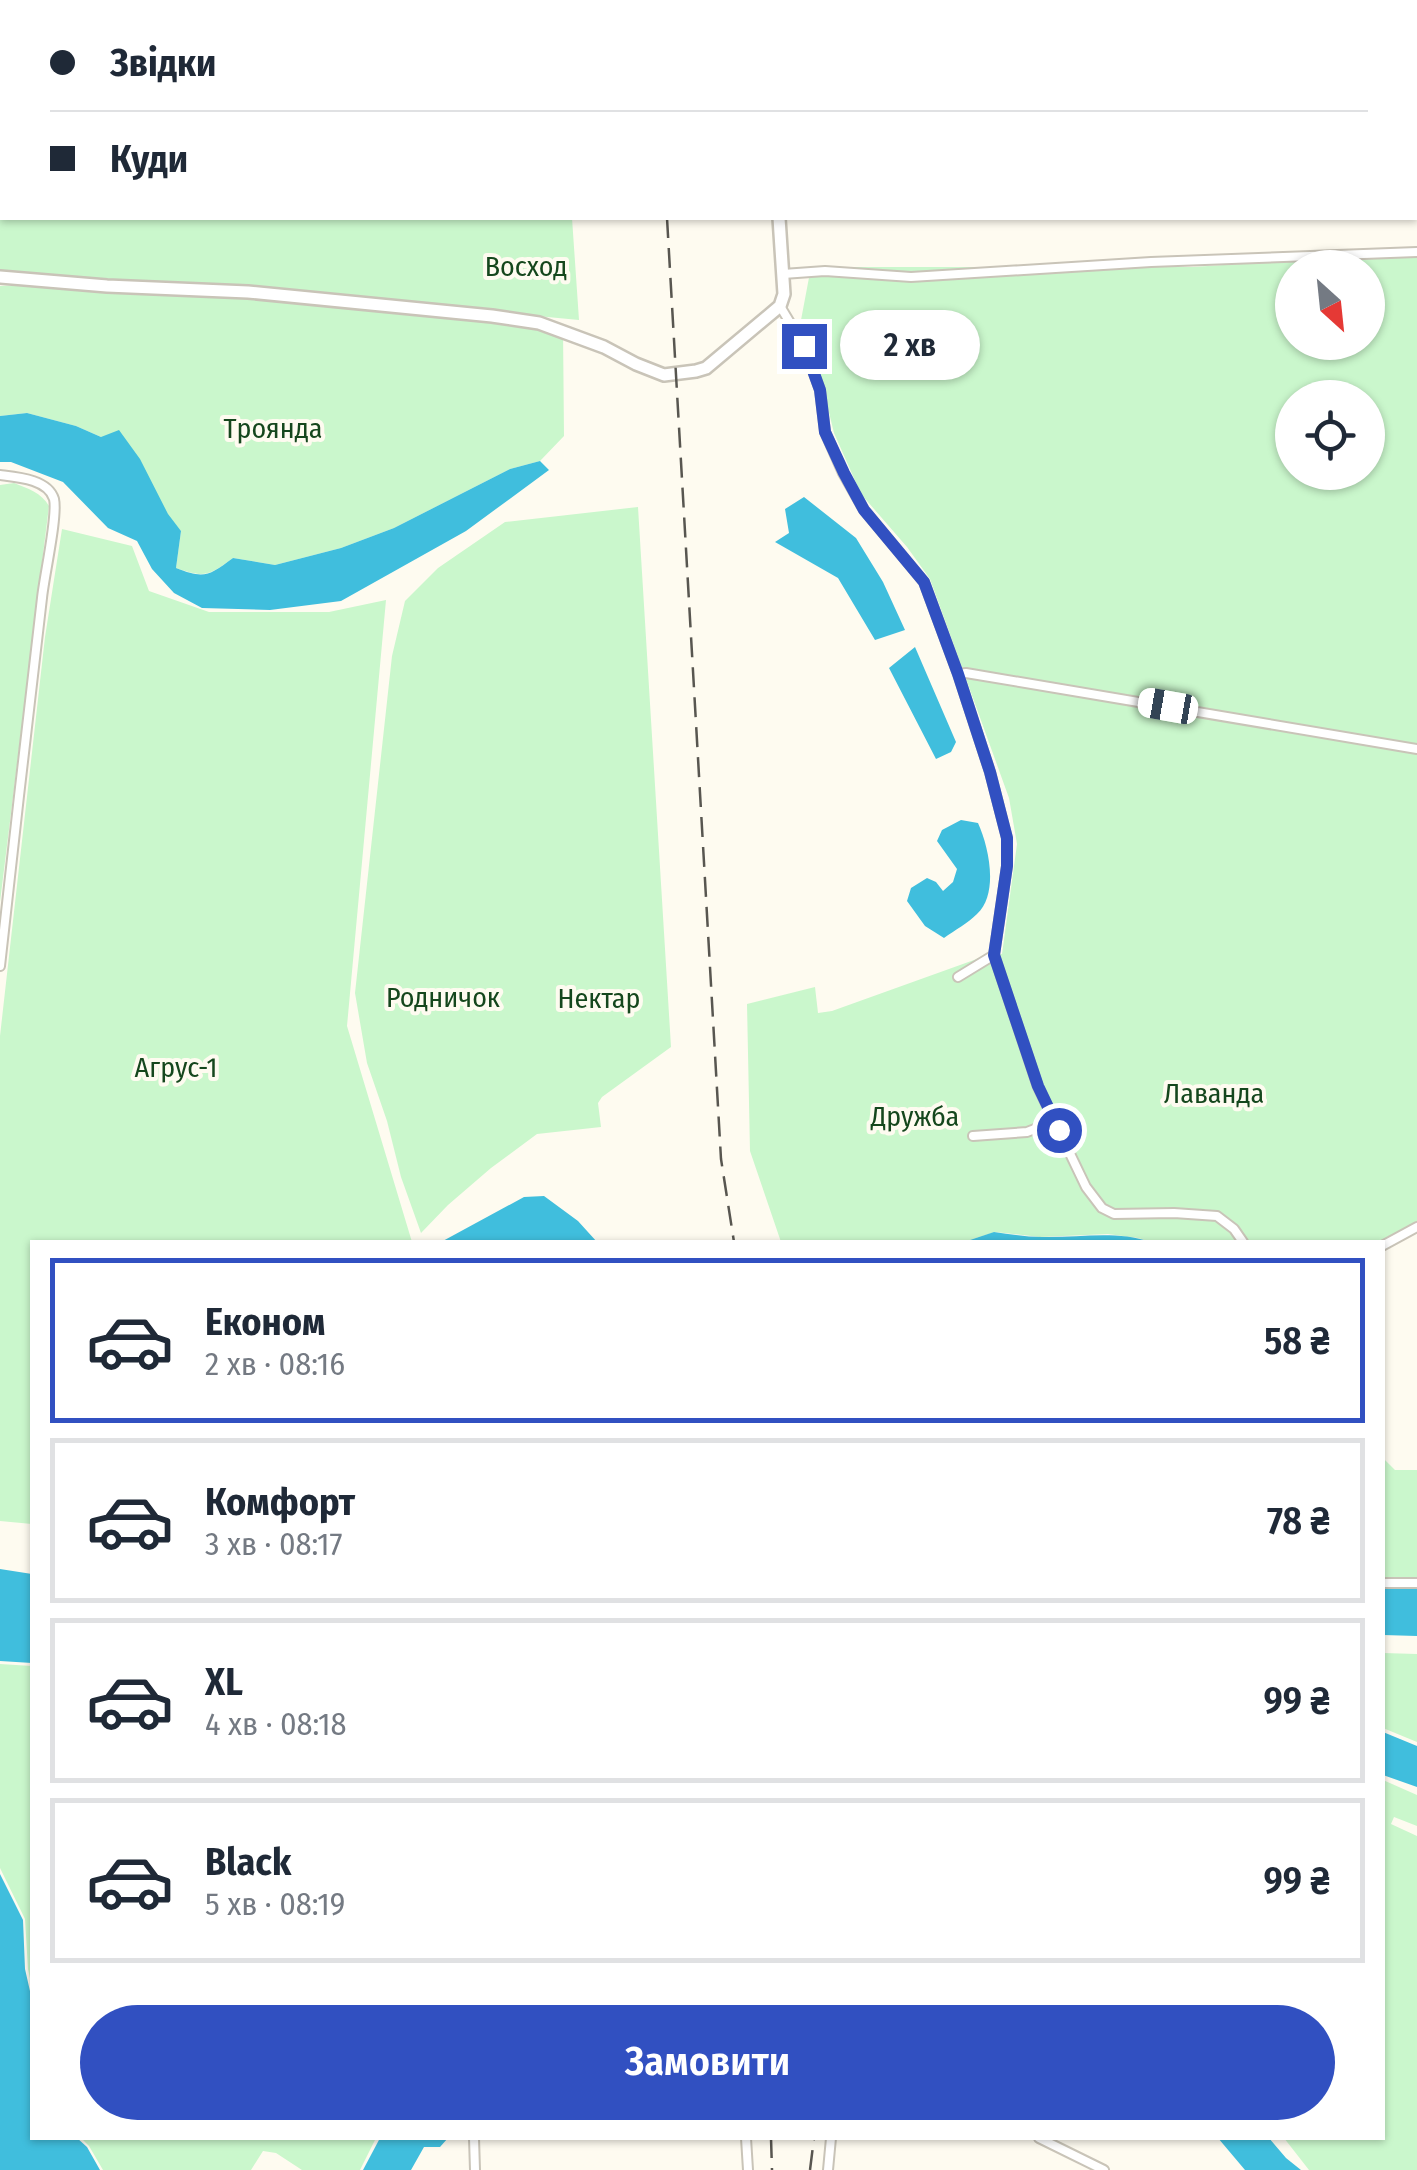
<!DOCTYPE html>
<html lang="uk">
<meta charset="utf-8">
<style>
:root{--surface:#fff;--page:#f2f2f3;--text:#1f2937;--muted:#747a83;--line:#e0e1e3;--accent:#3150c1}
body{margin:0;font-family:"Fira Sans Condensed",sans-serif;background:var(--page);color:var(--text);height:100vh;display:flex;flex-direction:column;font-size:38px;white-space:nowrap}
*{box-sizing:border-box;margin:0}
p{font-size:32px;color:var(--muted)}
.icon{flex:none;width:55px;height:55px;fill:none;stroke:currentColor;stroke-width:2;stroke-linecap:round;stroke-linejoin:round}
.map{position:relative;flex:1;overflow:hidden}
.panel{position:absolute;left:30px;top:1240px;width:1355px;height:900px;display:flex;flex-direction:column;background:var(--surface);border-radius:0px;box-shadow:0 2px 8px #0004}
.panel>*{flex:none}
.guide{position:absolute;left:0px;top:0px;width:1418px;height:220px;box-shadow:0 2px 8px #0004;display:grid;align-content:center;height:220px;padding:0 50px;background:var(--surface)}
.needle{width:65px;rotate:153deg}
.controls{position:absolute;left:1275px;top:250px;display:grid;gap:20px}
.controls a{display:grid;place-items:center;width:110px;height:110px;border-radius:50%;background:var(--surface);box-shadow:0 2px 8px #0004;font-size:50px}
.end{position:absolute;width:45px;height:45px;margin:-22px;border:12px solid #3150c1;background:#fff;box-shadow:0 0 0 5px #fff}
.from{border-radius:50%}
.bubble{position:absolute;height:70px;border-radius:35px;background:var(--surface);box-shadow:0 2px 8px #0004;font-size:32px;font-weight:600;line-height:70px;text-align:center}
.car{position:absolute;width:30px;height:60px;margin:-30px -15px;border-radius:12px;box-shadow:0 0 8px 2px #0007;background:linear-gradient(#fff 24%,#345 0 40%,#fff 0 76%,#345 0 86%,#fff 0)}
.guide b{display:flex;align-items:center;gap:35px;height:95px;font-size:38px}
.guide b+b{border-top:2px solid var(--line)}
.guide i{width:25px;height:25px;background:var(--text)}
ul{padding:18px 0 0;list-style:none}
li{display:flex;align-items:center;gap:30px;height:165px;margin:0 20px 15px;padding:0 30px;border:5px solid var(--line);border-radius:0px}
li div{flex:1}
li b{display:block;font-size:38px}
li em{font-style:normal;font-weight:600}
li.active{border-color:var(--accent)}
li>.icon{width:90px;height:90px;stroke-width:1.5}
.cta{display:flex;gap:20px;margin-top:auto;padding:20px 50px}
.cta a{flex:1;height:115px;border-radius:60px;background:var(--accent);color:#fff;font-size:40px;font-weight:600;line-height:115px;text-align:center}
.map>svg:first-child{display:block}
.green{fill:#caf7cc;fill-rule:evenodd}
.water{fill:#40bedd}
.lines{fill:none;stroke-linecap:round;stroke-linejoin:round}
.street-casing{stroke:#c9c4b8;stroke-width:12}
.secondary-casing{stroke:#c9c4b8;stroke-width:16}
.street{stroke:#fff;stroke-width:8}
.secondary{stroke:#fff;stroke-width:11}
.rail{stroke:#585650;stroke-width:2.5;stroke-dasharray:20 10;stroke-linecap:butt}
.route{stroke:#3150c1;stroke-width:12}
.labels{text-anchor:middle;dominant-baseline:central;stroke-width:8;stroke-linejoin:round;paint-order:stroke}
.park-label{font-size:28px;fill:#15471d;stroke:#fefbf0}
</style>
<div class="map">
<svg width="1417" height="2170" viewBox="0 0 1417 2170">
<rect width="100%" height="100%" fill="#fefbf0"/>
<path class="green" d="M0,0h554v2h-552v216h570l7,102 -398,-38 -181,-3z
M1370,255h47v968l-34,20 -232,-1 -13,-4 -30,-4 -68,3 -45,-5 -31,10h-183l-31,-91 -3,-147 68,-17 3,26 14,-2 142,-51 15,-7 13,1 15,-110 -8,-46 -79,-219 -23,-32 -46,-53 -27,-61 -14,-57 -19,-56 10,-53h382zM1292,268h76v74h-76zM1292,398h76v74h-76z
M73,282l68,2 422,45 1,107 -24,25 -30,8 -116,59 -53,20 -66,17 -42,-7c-24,18 -29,20 -57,10l5,-37 -80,-94 -25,-11 -49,-13 -27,3v-130z
M14,483c13,5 28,10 35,23l-49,396v-417z
M638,507l33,540 -69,50 -4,6 3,24 -64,7 -46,34 -43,37 -27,28 -20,-56 -14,-56 -20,-58 -12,-70 37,-337 13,-55 33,-33 67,-46z
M62,529l70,17 17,45 60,21h120l57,-12 -39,426 65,216h-380v282l-32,-3v-485l45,-399z
M1382,1457l13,13h22v116l-34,3z
M1383,1653l34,1v88l-34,-14z
M0,1664l32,2v322l-4,-19 -3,-50 -25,-51z
M1383,1780l34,15v31l-23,-9 -3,7 26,12v334h-108l-25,-32h98z
M81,2138h295l-16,32h-58l-26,-17 -13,-2 -12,19h-148l-14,-24z"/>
<path class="water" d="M27,413l49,13 25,11 18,-7 21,29 28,55 13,17 -5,37c28,11 33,8 57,-10l42,7 66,-17 53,-20 116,-59 30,-8 9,9 -83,61 -125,70 -71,9 -68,-2 -28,-15 -22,-24 -15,-28 -29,-13 -45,-46 -52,-20h-11v-46z
M804,497l52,41 27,44 22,48 -30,10 -37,-62 -63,-36 14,-9 -4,-24z
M915,647l41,95 -5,10 -15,7 -47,-91z
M961,820l17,3c11,24 21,71 -1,91 -9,9 -22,16 -33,24l-19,-12 -18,-25 4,-13 16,-10 9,4 7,9 10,-9 4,-13 -20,-28 5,-11z
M544,1196l34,25 19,21h-156l83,-45z
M994,1232c16,2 32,5 48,5 37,1 73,-7 109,5h-187z
M0,1569l32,5v89l-32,-2z
M1417,1586v50l-34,-1 -1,-46z
M1383,1732l34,14v41l-34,-12z
M0,1874l23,46 2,49 7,31v41l-2,12 2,11v74h45l10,9 13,23h-100z
M380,2138h68l-8,9h-16l-13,23h-48z
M1218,2138h51l17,20 15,12h-56z"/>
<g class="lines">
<defs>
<path id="street" d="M783,274l42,-3 86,6 240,-15 266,-10
M780,306l24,40 16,44 5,42 18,41 21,37 60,72 34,92 32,98 17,66v28l-13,89 44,132 48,100 16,21 12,6 60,-1 43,3 17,13 9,13
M0,475c16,2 48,4 54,24 4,17 -10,78 -12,99 -14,123 -29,245 -42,368
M958,674l8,-1 451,76
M958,977l36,-22
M973,1136l54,-4 28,-11
M1382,1246l35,-19
M1382,1583h35
M474,2138l1,32
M746,2138l2,32
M1039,2138l65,32
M828,2170l3,-32"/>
<path id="secondary" d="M763,0v2
M0,277l107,9 141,6 244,24 47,7 65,24 32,17 28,11 32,-4 10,-3 74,-62 4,-12 -5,-76"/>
</defs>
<use href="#street" class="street-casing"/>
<use href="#secondary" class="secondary-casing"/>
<use href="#street" class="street"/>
<use href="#secondary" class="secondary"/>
<path class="rail" d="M651,0v2
M667,218l52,906 2,35 13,83
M771,2138l1,32
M810,2170l4,-32"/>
</g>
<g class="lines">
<path class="route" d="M804,346l16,44 5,42 19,41 20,37 60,72 34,92 32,98 17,66v28l-13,89 44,131 21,44"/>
</g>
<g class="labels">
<g class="park-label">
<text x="526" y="266">Восход</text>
<text x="273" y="428">Троянда</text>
<text x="443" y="997">Родничок</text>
<text x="599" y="998">Нектар</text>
<text x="176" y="1067">Агрус-1</text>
<text x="1214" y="1093">Лаванда</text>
<text x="915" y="1116">Дружба</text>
</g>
</g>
</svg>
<div class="controls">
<a><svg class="needle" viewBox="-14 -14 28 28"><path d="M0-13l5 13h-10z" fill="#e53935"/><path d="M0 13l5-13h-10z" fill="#747a83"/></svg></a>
<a><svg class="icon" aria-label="locate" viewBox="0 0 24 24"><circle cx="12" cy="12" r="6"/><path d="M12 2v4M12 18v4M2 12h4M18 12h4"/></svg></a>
</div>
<i class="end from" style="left:1059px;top:1130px"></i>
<i class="end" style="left:804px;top:346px"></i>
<div class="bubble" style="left:840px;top:310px;width:140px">2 хв</div>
<i class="car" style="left:1168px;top:706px;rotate:280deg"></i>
<div class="guide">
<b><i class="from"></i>Звідки</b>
<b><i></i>Куди</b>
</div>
<section class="panel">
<ul>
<li class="active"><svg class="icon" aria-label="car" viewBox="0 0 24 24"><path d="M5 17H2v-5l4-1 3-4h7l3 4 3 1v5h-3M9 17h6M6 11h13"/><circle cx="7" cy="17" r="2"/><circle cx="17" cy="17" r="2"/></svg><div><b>Економ</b><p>2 хв · 08:16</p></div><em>58 ₴</em></li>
<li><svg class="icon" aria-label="car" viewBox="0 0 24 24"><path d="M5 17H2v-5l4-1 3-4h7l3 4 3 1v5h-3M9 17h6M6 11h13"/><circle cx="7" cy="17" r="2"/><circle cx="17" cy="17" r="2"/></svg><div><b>Комфорт</b><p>3 хв · 08:17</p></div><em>78 ₴</em></li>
<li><svg class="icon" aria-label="car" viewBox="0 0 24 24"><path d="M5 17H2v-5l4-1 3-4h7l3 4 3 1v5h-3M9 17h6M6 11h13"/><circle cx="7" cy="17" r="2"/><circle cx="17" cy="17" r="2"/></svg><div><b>XL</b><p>4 хв · 08:18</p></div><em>99 ₴</em></li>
<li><svg class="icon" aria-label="car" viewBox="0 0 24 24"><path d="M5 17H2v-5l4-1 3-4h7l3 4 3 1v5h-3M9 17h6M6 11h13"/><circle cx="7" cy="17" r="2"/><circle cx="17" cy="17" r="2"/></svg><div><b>Black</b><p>5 хв · 08:19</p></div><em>99 ₴</em></li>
</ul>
<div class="cta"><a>Замовити</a></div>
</section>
</div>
